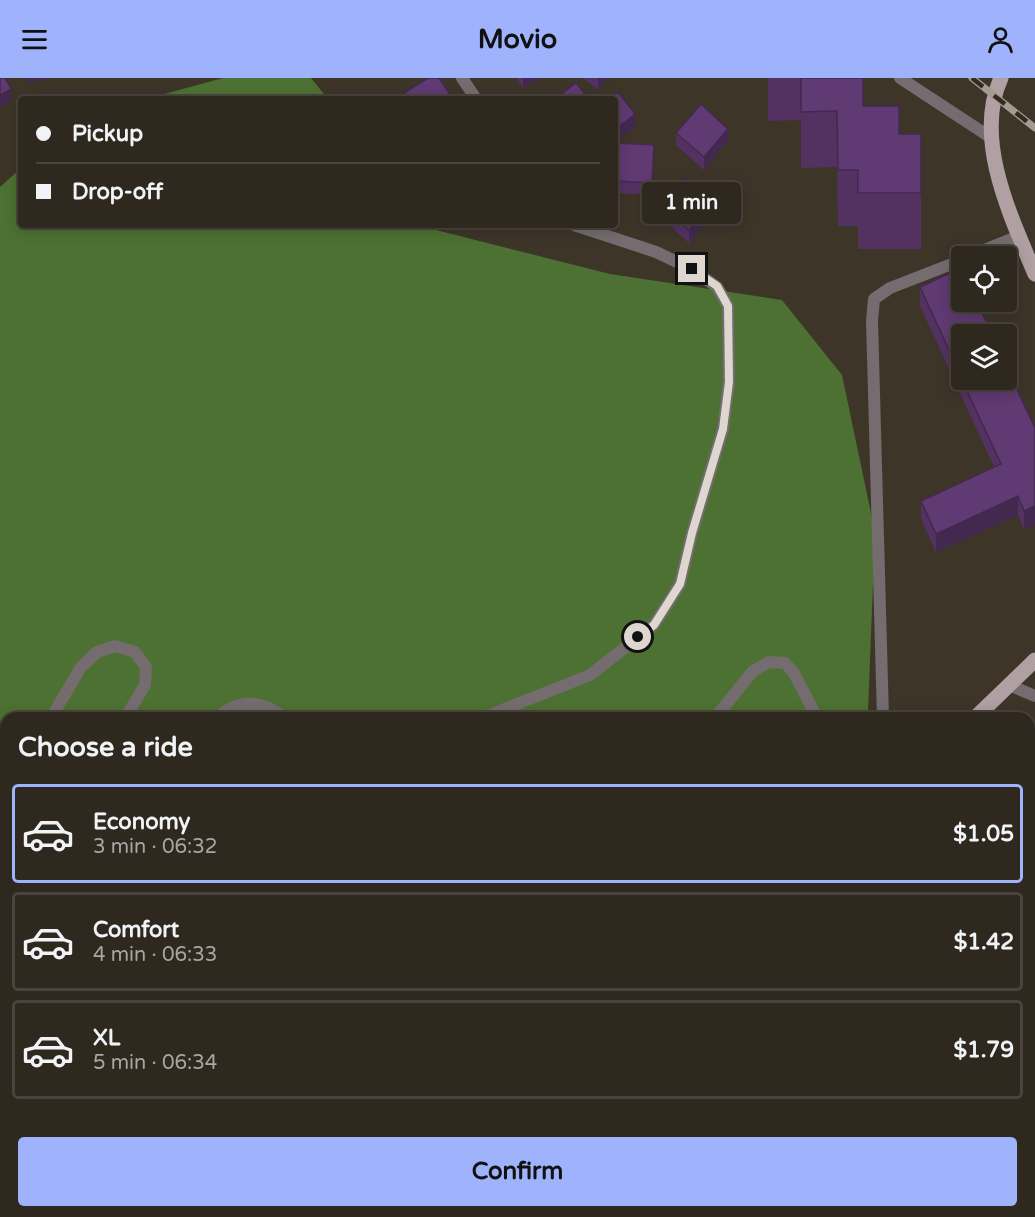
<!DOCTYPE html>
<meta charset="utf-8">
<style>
:root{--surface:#2e281f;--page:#3a342c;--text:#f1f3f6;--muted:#a7a6a4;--line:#49443d;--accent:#9fb3fd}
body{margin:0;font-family:"Varela Round",sans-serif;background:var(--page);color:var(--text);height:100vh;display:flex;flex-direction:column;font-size:22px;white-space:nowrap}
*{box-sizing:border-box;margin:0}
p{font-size:20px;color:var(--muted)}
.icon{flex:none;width:33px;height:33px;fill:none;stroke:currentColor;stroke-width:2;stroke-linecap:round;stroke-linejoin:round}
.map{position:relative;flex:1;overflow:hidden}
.side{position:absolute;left:0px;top:634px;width:1035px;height:506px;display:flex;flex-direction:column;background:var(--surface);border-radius:18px 18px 0 0;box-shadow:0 3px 15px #0003,0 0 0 2px var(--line)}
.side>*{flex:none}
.guide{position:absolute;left:18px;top:18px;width:600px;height:132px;border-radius:6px;box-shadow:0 3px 15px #0003,0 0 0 2px var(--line);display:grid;align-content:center;height:132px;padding:0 18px;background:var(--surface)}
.controls{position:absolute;left:951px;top:168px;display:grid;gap:12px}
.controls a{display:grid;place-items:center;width:66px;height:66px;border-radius:6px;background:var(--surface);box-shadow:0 3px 15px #0003,0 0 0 2px var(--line);font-size:30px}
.end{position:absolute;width:27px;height:27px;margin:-14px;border:8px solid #ddd7d0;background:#111;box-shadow:0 0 0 3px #111}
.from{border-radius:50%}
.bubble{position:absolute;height:42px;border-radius:6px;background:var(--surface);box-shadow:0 3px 15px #0003,0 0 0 2px var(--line);font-size:20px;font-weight:800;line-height:42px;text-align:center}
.guide b{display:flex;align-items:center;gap:21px;height:57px;font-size:22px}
.guide b+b{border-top:2px solid var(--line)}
.guide i{width:15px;height:15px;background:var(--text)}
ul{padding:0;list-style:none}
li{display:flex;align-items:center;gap:18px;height:99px;margin:0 12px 9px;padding:0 6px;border:3px solid var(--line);border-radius:6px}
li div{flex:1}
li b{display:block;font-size:22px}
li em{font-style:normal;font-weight:800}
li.selected{border-color:var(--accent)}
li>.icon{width:54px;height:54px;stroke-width:1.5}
h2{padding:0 18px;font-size:27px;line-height:72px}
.action{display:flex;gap:12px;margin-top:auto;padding:12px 18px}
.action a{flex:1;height:69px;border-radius:6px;background:var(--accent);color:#111;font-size:24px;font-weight:800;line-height:69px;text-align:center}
header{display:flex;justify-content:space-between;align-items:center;height:78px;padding:0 18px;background:var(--accent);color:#111;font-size:27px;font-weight:800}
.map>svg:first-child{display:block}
.forest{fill:#4d7132}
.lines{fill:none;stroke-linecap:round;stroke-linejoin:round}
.stream{stroke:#071a4f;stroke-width:6}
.service{stroke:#746c6e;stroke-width:12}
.minor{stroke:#746c6e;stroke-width:12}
.primary{stroke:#b09fa3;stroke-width:15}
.rail-casing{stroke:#a39c93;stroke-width:7}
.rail{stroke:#332b1f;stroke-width:4.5;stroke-dasharray:14;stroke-linecap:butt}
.wall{fill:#533262}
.shaded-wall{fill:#432950}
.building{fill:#603a72;stroke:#432950;stroke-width:1.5}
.route{stroke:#ddd7d0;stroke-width:8}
</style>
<header><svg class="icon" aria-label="menu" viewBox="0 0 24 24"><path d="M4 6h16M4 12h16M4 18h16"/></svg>Movio<svg class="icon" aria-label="person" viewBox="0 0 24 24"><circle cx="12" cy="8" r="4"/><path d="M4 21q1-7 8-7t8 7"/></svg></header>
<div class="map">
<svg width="1035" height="1139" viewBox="0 0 1035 1139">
<rect width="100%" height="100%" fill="#3e3529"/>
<path class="forest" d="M223,0h88l17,21h-182z
M21,90v57h408l3,4 178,45 172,26 60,75 33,157 -7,180 -7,6h-855v446l-6,3v-980z"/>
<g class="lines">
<path class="stream" d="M0,1094l6,-2
M1029,1132l6,1"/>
<path class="service" d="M1009,607l26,11
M1029,1057l6,2"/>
<path class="minor" d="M462,0l14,21
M900,0l93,61
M969,178l50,-20
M51,640l30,-51 16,-15 18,-6 20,6 11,15 -1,18 -20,33
M217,640c22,-20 45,-18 68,0
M482,640l108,-43 64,-50 26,-41 12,-51 31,-104 6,-47 -1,-76 -11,-19 -25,-18 -36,-17 -82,-27
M715,640l38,-47 16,-9 16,1 9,10 23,45
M883,640l-11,-397 2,-22 16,-11 72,-28
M0,727l6,-10
M0,873l6,-6
M1029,1032l6,1
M1029,1098l6,-5
M378,1134l1,5
M562,1134l4,5
M590,1139v-5
M987,1139l4,-5"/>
<path class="primary" d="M1001,0c-28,61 10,139 34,196
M975,640l60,-58
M331,1139l14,-5"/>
<defs>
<path id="rail" d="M972,0l63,50"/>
</defs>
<use href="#rail" class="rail-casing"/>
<use href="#rail" class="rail"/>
</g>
<path class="wall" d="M517,0h22l-16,10z
M583,0h24l-9,12z
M768,0h95v28l36,28h22v115h-63v-23h-20l-1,-59 -36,1v-48l-33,1z
M676,55l52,8 -24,29 -28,-25z
M654,79l-2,38 -36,-2v-12z
M661,128l53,8 -25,29 -28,-25z
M920,209l42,47v46h44l29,48 -11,102 -6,-15 -82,37 -15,-33v-18l73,-34 -74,-161z
M1029,672l6,1v70l-6,-2z
M1029,816l6,2v73l-6,-1z
M1029,919l6,2v91l-6,-2z
M51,1134h124l2,5h-126z
M659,1134h121v5h-120z"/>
<path class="shaded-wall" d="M28,0h22l-22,5z
M523,0h16l-16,10z
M598,0h9l-9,12z
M11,11v12l-11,7v-13z
M635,36v13l-20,15v-12z
M728,51v12l-24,29v-13z
M714,124v12l-25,29v-13z
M1018,418v19l-82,37v-18z
M1035,428v19l-11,5v-19z"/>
<path class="building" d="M0,0h5l6,11 -11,6z
M428,0h11l14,21h-45l-4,-6z
M801,0h62v28h36v28h22v59h-63v-23h-20l-1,-59 -36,1z
M576,5l13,16h-34z
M618,14l17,22 -20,16v-31h-5z
M701,26l27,25 -24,28 -28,-24z
M617,65l37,2 -2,38 -36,-2z
M686,100l28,24 -25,28 -28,-24z
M961,190l1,34h15l15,32h-30v44l-42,-91z
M1006,288l29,62v78l-11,5 -6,-15 -82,38 -15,-33 80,-37 -39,-84h44z
M1029,672l6,1v45l-6,-1z
M1029,816l6,2v49l-6,-2z
M1029,919l6,2v72l-6,-2z
M53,1134h122l2,4 -3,1h-118z
M663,1134h117v5h-116z
M809,1134h46v5h-46z"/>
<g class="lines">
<path class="route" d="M638,559l16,-12 26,-41 12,-51 31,-104 6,-47 -1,-76 -11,-20 -25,-17"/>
</g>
</svg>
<div class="controls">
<a><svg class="icon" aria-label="locate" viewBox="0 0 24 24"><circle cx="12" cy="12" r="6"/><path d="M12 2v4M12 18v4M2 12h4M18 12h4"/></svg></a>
<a><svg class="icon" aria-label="layers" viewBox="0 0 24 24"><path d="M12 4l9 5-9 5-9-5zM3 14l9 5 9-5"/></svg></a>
</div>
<i class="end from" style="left:638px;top:559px"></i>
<i class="end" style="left:692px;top:191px"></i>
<div class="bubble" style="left:642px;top:104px;width:99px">1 min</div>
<div class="guide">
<b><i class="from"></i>Pickup</b>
<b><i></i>Drop-off</b>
</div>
<section class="side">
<h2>Choose a ride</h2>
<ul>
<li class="selected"><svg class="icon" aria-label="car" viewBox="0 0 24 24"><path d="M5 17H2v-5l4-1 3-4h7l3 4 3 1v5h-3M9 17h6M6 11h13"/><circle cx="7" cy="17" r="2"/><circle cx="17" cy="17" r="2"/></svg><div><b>Economy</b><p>3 min · 06:32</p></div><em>$1.05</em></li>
<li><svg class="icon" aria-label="car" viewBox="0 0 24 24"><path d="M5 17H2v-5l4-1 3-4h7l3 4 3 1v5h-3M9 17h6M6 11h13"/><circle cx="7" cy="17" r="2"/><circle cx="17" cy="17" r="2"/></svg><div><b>Comfort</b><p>4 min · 06:33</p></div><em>$1.42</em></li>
<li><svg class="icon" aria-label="car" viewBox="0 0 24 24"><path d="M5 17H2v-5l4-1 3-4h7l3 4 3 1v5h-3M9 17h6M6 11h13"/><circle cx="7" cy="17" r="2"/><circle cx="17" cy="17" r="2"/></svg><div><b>XL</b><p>5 min · 06:34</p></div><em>$1.79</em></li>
</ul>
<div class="action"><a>Confirm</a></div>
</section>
</div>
